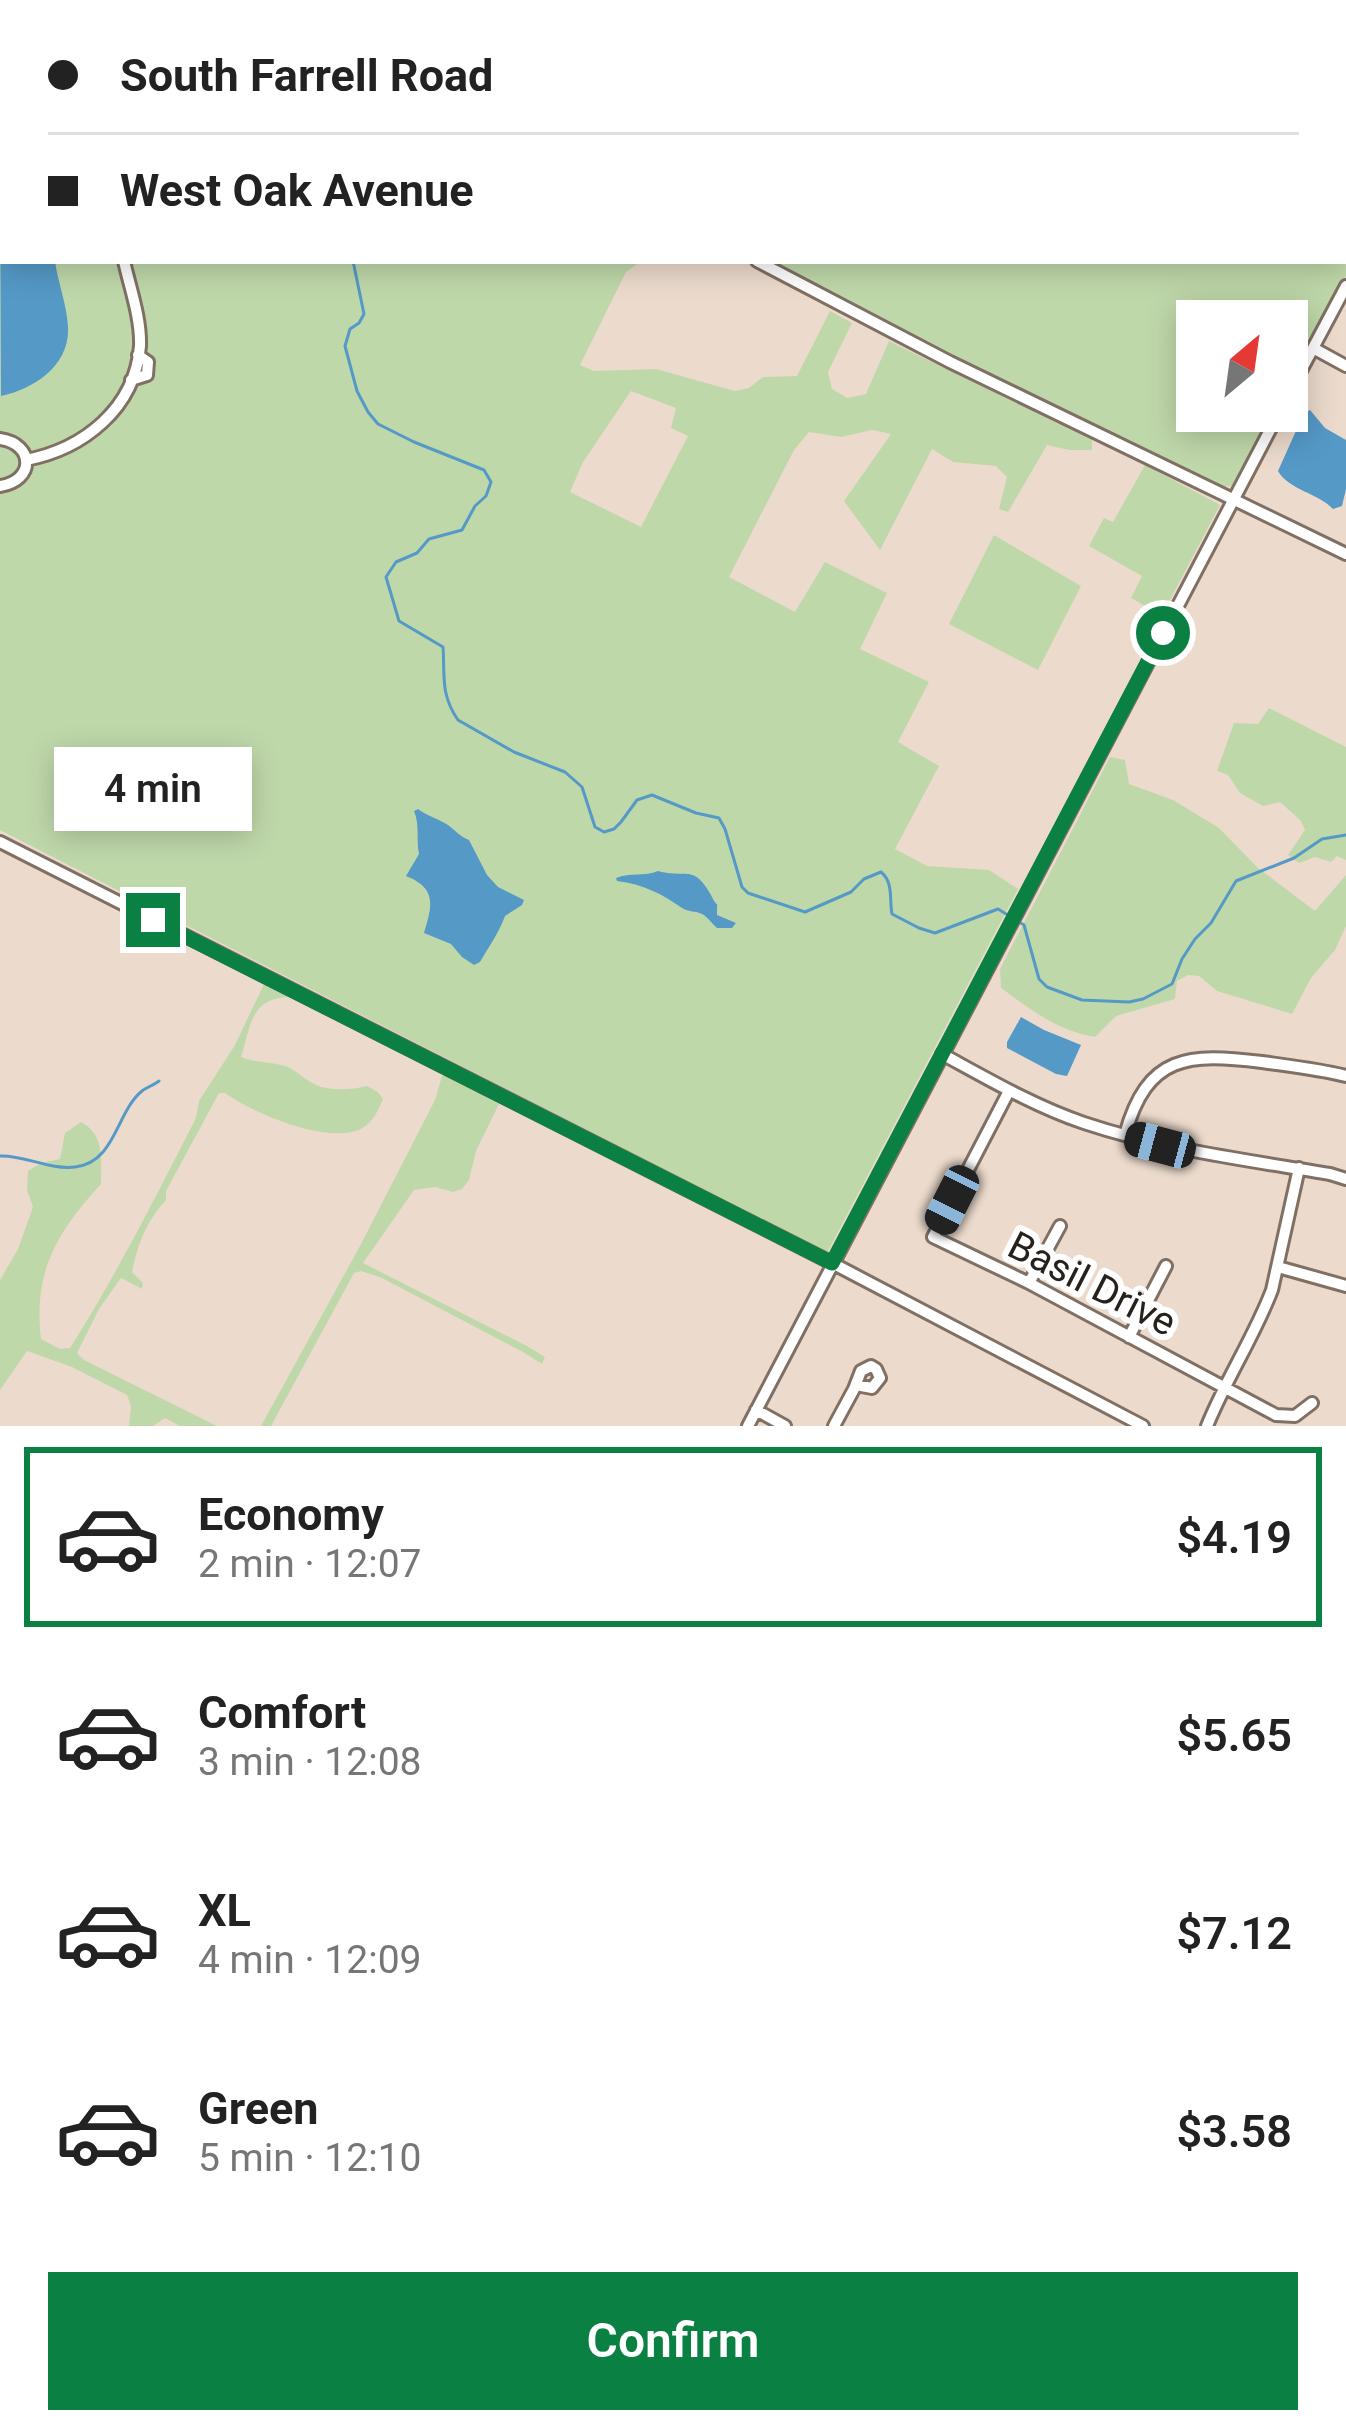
<!DOCTYPE html>
<meta charset="utf-8">
<style>
:root{--surface:#fff;--page:#f6f6f6;--text:#222;--muted:#767676;--line:#e0e0e0;--accent:#0b8043}
body{margin:0;font-family:Roboto,sans-serif;background:var(--page);color:var(--text);height:100vh;display:flex;flex-direction:column;font-size:45px;white-space:nowrap}
*{box-sizing:border-box;margin:0}
p{font-size:39px;color:var(--muted)}
.icon{flex:none;width:66px;height:66px;fill:none;stroke:currentColor;stroke-width:2;stroke-linecap:round;stroke-linejoin:round}
.map{position:relative;height:1426px;overflow:hidden}
.sheet{display:flex;flex-direction:column;background:var(--surface);flex:1}
.sheet>*{flex:none}
.top-card{position:absolute;left:0px;top:0px;width:1347px;height:264px;box-shadow:0 6px 30px #0003;display:grid;align-content:center;height:264px;padding:0 48px;background:var(--surface)}
.needle{width:78px;rotate:29deg}
.tools{position:absolute;left:1176px;top:300px;display:grid;gap:24px}
.tools a{display:grid;place-items:center;width:132px;height:132px;border-radius:0px;background:var(--surface);box-shadow:0 6px 30px #0003;font-size:60px}
.end{position:absolute;width:54px;height:54px;margin:-27px;border:15px solid #0b8043;background:#fff;box-shadow:0 0 0 6px #fff}
.from{border-radius:50%}
.bubble{position:absolute;height:84px;border-radius:0px;background:var(--surface);box-shadow:0 6px 30px #0003;font-size:39px;font-weight:600;line-height:84px;text-align:center}
.car{position:absolute;width:36px;height:72px;margin:-36px -18px;border-radius:15px;box-shadow:0 0 9px 3px #0007;background:linear-gradient(#222 24%,#8ab4d8 0 40%,#222 0 76%,#8ab4d8 0 86%,#222 0)}
.top-card b{display:flex;align-items:center;gap:42px;height:114px;font-size:45px}
.top-card b+b{border-top:3px solid var(--line)}
.top-card i{width:30px;height:30px;background:var(--text)}
ul{padding:21px 0 0;list-style:none}
li{display:flex;align-items:center;gap:36px;height:180px;margin:0 24px 18px;padding:0 24px;border:6px solid transparent;border-radius:0px}
li div{flex:1}
li b{display:block;font-size:45px}
li em{font-style:normal;font-weight:600}
li.selected{border-color:var(--accent)}
li>.icon{width:108px;height:108px;stroke-width:1.5}
.primary-button{display:flex;gap:24px;margin-top:auto;padding:24px 48px}
.primary-button a{flex:1;height:138px;border-radius:0px;background:var(--accent);color:#fff;font-size:48px;font-weight:600;line-height:138px;text-align:center}
.map>svg:first-child{display:block}
.green{fill:#bfd8aa;fill-rule:evenodd}
.water{fill:#5599c7}
.lines{fill:none;stroke-linecap:round;stroke-linejoin:round}
.stream{stroke:#5599c7;stroke-width:3}
.minor-casing{stroke:#807064;stroke-width:16}
.minor{stroke:#fff;stroke-width:10}
.route{stroke:#0b8043;stroke-width:15}
.labels{text-anchor:middle;dominant-baseline:central;stroke-width:12;stroke-linejoin:round;paint-order:stroke}
.street-label{font-size:39px;fill:#27211c;stroke:#fff}
</style>
<div class="map">
<svg width="1346" height="1426" viewBox="0 0 1346 1426">
<rect width="100%" height="100%" fill="#ecdbcd"/>
<path class="green" d="M0,0h225l6,3h-228v258h638l-15,11 -46,93 14,6 62,-2 79,22 14,-3 14,-11 34,-1 33,-65 22,12 -24,49 4,17 15,9 19,-4 23,-53 203,99v10h-23l-22,-5 -39,67 -9,-3 8,-32 -11,-11 -43,-4 -21,-13 -52,101 -36,-49 47,-67 -19,-4 -31,7 -32,-5 -15,18 -65,127 66,35 30,-50 62,31 -27,56 69,33 -31,60 41,24 -44,83 32,17 62,4 29,19 -191,364 -827,-423zM631,391l45,17 -5,20 17,8 -47,91 -71,-35 13,-30z
M608,0h738v36l-2,-33h-737z
M1344,79l2,197 -59,112v-67h-90v90h78l-43,75 -14,1 -220,-106 -231,-120h577z
M1145,465l75,40 -58,110 -31,-17 11,-22 -53,-30 15,-28 9,4z
M994,535l87,51 -43,84 -89,-46z
M1269,708l77,39v113l-9,-4 -6,6 -16,-5 -16,6 -11,-8 17,-25 -4,-9 -21,-19 -17,4 -23,-13 -12,-18 -11,-4 17,-48 24,1z
M1110,757l15,3 4,24 44,16 46,28 39,40 57,43 31,-36v51l-11,24 -24,28 -19,36 -75,-23 -18,-15 -11,-1 -11,6 -2,18 -59,17 -21,21c-37,-6 -64,-27 -94,-49l-1,-19z
M265,982l21,10 2,5c-38,2 -37,29 -47,60 16,7 33,4 49,11 9,5 17,13 26,17 14,6 36,5 51,1l11,6 5,7c-4,9 -8,19 -15,25 -29,27 -116,-11 -143,-31h-6l-53,98v9c-19,20 -29,45 -34,72l11,11 -1,6 -21,-11 -22,31 -22,44 7,7 133,66h-37l-15,-8 -12,8h-24l2,-20 -4,-11 -55,-28 -45,-16 -27,39v-110l18,-31 15,-42 -6,-17 1,-19 13,-8 19,-4 5,-26 16,-11c24,13 20,37 20,62 -44,48 -68,88 -60,155l19,10 10,-1c47,-74 86,-152 126,-230l3,-17 36,-56z
M450,1074l49,30 -23,47 -7,29 -7,9 -9,3 -18,-5 -21,3 -51,73 164,83 18,11 -3,7 -19,-12 -141,-74 -21,-7 -7,2 -83,153h-10l100,-182 74,-144 7,-24z"/>
<path class="water" d="M3,160v101h52c3,22 12,44 13,66 2,39 -34,62 -67,69l-1,-230z
M1310,410l15,18 21,12v49l-4,17 -9,3c-15,-16 -44,-19 -55,-38l26,-58z
M418,809c9,7 23,11 30,16 8,6 11,11 21,15l18,35 11,12 26,13 -2,5 -17,11c-6,17 -16,30 -25,46l-6,3 -12,-8 -11,-13 -27,-11c7,-25 15,-44 -18,-57l13,-22c-3,-15 1,-29 -5,-43z
M658,871c29,8 35,-8 53,24 8,17 6,1 6,20l19,8 -4,5h-15c-5,-4 -9,-11 -15,-14 -6,-3 -14,-2 -20,-6 -20,-14 -39,-24 -65,-27l-1,-3c14,-6 29,-1 42,-7z
M1021,1017l23,13 37,15 -14,31 -11,-2 -49,-26v-6z"/>
<g class="lines">
<path class="stream" d="M402,3l1,-3
M353,261l11,53 -5,9 -9,6 -5,17 12,45 11,21 10,12 36,18 70,28 7,12 -5,14 -11,10 -13,24 -33,9 -12,14 -21,9 -10,15 13,44 44,26c2,28 -3,47 15,73l56,32 51,20 17,15 13,40 9,5 10,-3 7,-7 16,-22 15,-5 44,18 23,5 6,11 17,58 6,6 57,19 46,-20 13,-13 17,-7c13,11 8,27 11,42l27,14 16,5 63,-24 26,16 15,54 8,8 35,13 47,2 14,-3 29,-15 10,-25 13,-20 16,-16 25,-42 58,-23 28,-19 24,-4
M0,1156c25,-1 49,14 75,11 41,-5 41,-55 67,-76 5,-4 12,-6 17,-10"/>
<defs>
<path id="minor" d="M243,0l6,3
M149,3l2,-3
M166,3l1,-3
M757,261l193,101 396,192
M1313,348l33,18
M131,380l16,-5 1,-13 -10,-7
M1287,397l59,-111
M0,439c35,5 35,42 0,47
M26,460c57,-11 109,-51 114,-114 1,-28 -10,-58 -16,-85
M0,842l832,421 311,163
M942,1054c46,25 92,52 142,69 81,27 163,37 246,51l16,5
M1009,1091l-76,146 96,46 247,132 19,1 17,-13
M1125,1135c22,-81 64,-82 137,-73 28,4 56,7 84,14
M1278,1267l68,19
M1029,1283l31,-57
M1129,1337l37,-71
M756,1410l29,16
M748,1426l532,-1015
M834,1426l20,-37 7,-18 10,-5 5,3 4,9 -8,10 -16,-3
M1207,1426c19,-47 47,-89 65,-136l27,-122"/>
</defs>
<use href="#minor" class="minor-casing"/>
<use href="#minor" class="minor"/>
</g>
<g class="lines">
<path class="route" d="M153,920l679,343 331,-630"/>
</g>
<g class="labels">
<g class="street-label">
<text transform="translate(1092 1284) rotate(27)">Basil Drive</text>
</g>
</g>
</svg>
<div class="tools">
<a><svg class="needle" viewBox="-14 -14 28 28"><path d="M0-13l5 13h-10z" fill="#e53935"/><path d="M0 13l5-13h-10z" fill="#767676"/></svg></a>
</div>
<i class="end from" style="left:1163px;top:633px"></i>
<i class="end" style="left:153px;top:920px"></i>
<div class="bubble" style="left:54px;top:747px;width:198px">4 min</div>
<i class="car" style="left:1160px;top:1145px;rotate:285deg"></i>
<i class="car" style="left:952px;top:1200px;rotate:207deg"></i>
<div class="top-card">
<b><i class="from"></i>South Farrell Road</b>
<b><i></i>West Oak Avenue</b>
</div>
</div>
<section class="sheet">
<ul>
<li class="selected"><svg class="icon" aria-label="car" viewBox="0 0 24 24"><path d="M5 17H2v-5l4-1 3-4h7l3 4 3 1v5h-3M9 17h6M6 11h13"/><circle cx="7" cy="17" r="2"/><circle cx="17" cy="17" r="2"/></svg><div><b>Economy</b><p>2 min · 12:07</p></div><em>$4.19</em></li>
<li><svg class="icon" aria-label="car" viewBox="0 0 24 24"><path d="M5 17H2v-5l4-1 3-4h7l3 4 3 1v5h-3M9 17h6M6 11h13"/><circle cx="7" cy="17" r="2"/><circle cx="17" cy="17" r="2"/></svg><div><b>Comfort</b><p>3 min · 12:08</p></div><em>$5.65</em></li>
<li><svg class="icon" aria-label="car" viewBox="0 0 24 24"><path d="M5 17H2v-5l4-1 3-4h7l3 4 3 1v5h-3M9 17h6M6 11h13"/><circle cx="7" cy="17" r="2"/><circle cx="17" cy="17" r="2"/></svg><div><b>XL</b><p>4 min · 12:09</p></div><em>$7.12</em></li>
<li><svg class="icon" aria-label="car" viewBox="0 0 24 24"><path d="M5 17H2v-5l4-1 3-4h7l3 4 3 1v5h-3M9 17h6M6 11h13"/><circle cx="7" cy="17" r="2"/><circle cx="17" cy="17" r="2"/></svg><div><b>Green</b><p>5 min · 12:10</p></div><em>$3.58</em></li>
</ul>
<div class="primary-button"><a>Confirm</a></div>
</section>
